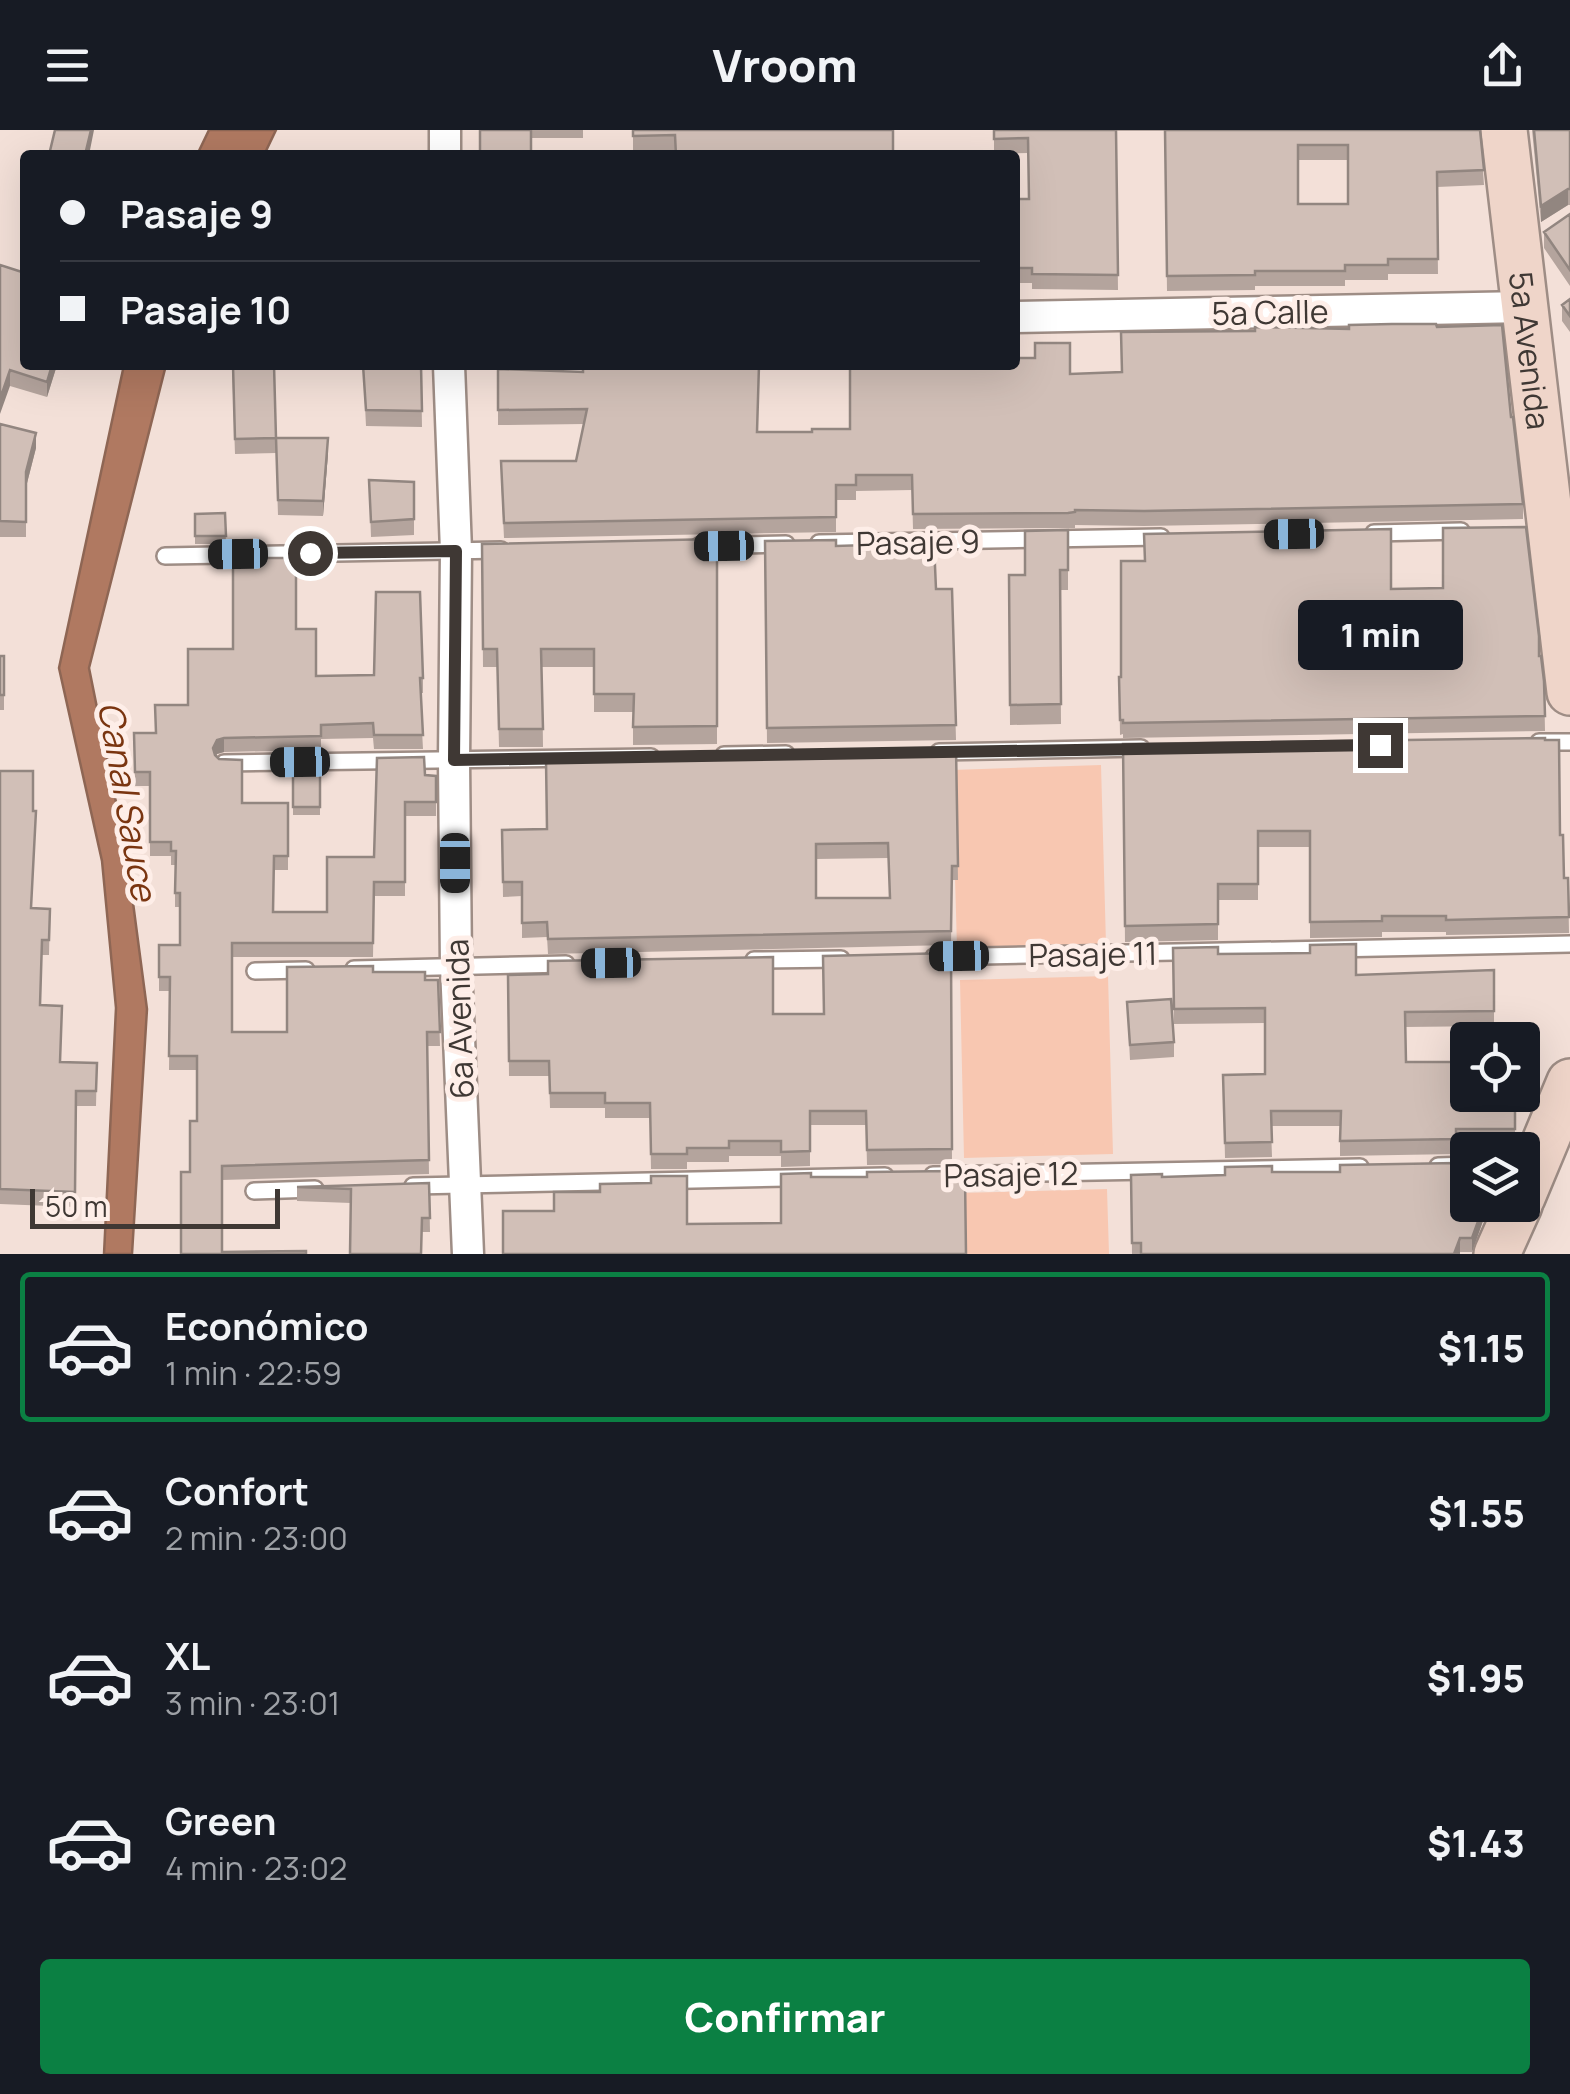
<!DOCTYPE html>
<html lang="es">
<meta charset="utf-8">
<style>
:root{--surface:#171b24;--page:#20242c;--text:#f1f3f6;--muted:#9ea1a6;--line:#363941;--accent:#0b8043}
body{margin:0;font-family:Manrope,sans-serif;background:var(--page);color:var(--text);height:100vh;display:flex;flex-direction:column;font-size:38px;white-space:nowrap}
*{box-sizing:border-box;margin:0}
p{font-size:32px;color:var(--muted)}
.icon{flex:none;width:55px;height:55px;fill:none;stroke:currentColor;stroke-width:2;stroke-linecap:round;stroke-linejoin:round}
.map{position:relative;height:1124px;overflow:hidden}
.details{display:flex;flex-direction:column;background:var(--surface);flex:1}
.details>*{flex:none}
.guide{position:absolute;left:20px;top:20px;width:1000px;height:220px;border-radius:10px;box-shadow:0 10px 40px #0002;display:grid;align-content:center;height:220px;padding:0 40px;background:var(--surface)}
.fabs{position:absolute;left:1450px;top:892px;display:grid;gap:20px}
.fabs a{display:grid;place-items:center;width:90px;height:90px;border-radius:10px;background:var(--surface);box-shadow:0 10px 40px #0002;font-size:50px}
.scale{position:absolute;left:30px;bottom:25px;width:250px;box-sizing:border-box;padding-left:10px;border:5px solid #3f3834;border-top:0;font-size:28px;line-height:35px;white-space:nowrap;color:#3f3834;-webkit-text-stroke:8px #feeee8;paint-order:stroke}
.end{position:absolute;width:45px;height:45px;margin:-22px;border:12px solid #3f3834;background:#fff;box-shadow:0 0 0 5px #fff}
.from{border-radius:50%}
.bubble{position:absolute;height:70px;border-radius:10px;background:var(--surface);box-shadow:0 10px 40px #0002;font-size:32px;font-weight:800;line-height:70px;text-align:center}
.car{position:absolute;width:30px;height:60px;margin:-30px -15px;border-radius:12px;box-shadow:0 0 8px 2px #0007;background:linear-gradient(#222 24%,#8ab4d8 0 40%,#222 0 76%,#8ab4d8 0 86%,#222 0)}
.guide b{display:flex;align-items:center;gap:35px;height:95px;font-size:38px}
.guide b+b{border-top:2px solid var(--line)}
.guide i{width:25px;height:25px;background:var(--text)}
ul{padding:18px 0 0;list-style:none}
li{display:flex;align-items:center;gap:30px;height:150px;margin:0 20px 15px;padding:0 20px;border:5px solid transparent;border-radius:10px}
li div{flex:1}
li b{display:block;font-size:38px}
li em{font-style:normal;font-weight:800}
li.current{border-color:var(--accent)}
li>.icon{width:90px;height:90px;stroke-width:1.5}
.button{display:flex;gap:20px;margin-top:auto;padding:20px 40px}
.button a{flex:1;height:115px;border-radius:10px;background:var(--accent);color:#fff;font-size:40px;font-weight:800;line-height:115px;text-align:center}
header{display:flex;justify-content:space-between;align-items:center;height:130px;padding:0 40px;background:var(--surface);font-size:45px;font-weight:800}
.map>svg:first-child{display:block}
.green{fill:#f8c7b1}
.water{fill:#b07961;stroke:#8e6654;stroke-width:2.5}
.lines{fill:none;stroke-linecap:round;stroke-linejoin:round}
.lane-casing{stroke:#9e8d85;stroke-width:20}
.street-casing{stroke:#9e8d85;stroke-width:35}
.secondary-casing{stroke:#9e8d85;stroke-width:50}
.lane{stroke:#fff;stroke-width:15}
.street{stroke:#fff;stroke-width:30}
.secondary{stroke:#efd5c9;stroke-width:45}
.wall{fill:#b4a49d;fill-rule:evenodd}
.shaded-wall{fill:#928680}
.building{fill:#d1bfb7;stroke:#928680;stroke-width:2.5;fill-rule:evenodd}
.route{stroke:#3f3834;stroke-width:12}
.labels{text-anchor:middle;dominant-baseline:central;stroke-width:10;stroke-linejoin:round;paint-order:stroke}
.street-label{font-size:32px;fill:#3f3834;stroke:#feeee8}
.water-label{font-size:35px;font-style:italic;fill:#7a3510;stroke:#feeee8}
</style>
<header><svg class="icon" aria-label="menu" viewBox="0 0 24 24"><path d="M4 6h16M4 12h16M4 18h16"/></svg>Vroom<svg class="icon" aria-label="share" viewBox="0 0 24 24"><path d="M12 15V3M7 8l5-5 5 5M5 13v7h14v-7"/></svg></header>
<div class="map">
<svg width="1570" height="1124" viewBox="0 0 1570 1124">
<rect width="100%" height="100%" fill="#f3e0d8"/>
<path class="green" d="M1101,635l5,179 -149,4 -5,-178z
M1108,846l5,178 -149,4 -4,-178z
M1107,1059l2,65h-149l-1,-61z"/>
<path class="water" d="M209,0h67l-12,25h-67z
M124,235h42l-77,303 38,189 20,152 -15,245h-28l12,-246 -14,-147 -43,-193z"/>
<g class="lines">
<defs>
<path id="lane" d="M1374,403l87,-2
M819,413l342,-6
M699,416l87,-2
M165,426l336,-6
M1539,612h31
M939,622l202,-4
M724,625l62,-1
M224,633l427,-6
M934,827l636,-13
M754,830l87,-1
M354,839l212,-5
M255,841l51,-1
M1438,1036l30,-1
M933,1045l427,-8
M413,1056l472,-10
M254,1061l61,-2"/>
<path id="street" d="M445,0v25
M1015,187l510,-10
M449,235l7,186 -2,209 2,206 12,288"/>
<g id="secondary">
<path id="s1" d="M1504,0l66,562"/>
<path d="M1522,1067l48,-115"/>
<path d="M1497,1124l22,-49"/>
</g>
</defs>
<use href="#lane" class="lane-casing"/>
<use href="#street" class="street-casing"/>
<use href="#secondary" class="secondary-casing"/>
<use href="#lane" class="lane"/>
<use href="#street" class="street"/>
<use href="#secondary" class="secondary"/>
</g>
<path class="wall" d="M480,0h103v8h-52z
M633,0l260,25h-218v-4h-42z
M994,0h486l4,55 -47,2 1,87h-50v6h-43v6h-90v4l-88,1 -2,-160h-49l2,159 -86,-1v-6h-17v-84h14l-1,-46 -34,1zM1298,30h50v44h-50z
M1532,0h38v75h-2l-27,17z
M1570,84v72l-26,-38v-16z
M0,135l25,100h32l-10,32 -37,-11z
M1570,169v33l-8,-11v-16z
M1437,197l74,90 12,87v15l-379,7 -69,-1v3h-7l-155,1 -1,-39 -56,1v9h-20v32l-332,6 -3,-62 75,-15 8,-37 -86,1v-56l260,63h54l38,-3 220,-55 51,-2 134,-41z
M232,235l44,73 52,15 -5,63 -45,-1 -2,-62 -41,1z
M363,235h58l1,62 -56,-1z
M0,294l36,24 -10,39v50h-26z
M369,350l45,2v53l-43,2z
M225,383l1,31h-31v-30z
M1068,400v60h-8l1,134 -51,1 -1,-150h16z
M717,409v205l-84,1v-33h-39v-45h-52l1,80h-44l-2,-80h-14l-1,-123z
M765,411l71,5 100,43h16l4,151 -189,3z
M1391,459l148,67 5,25 1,50 -422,7v-4l-3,1 -1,-58z
M296,499l20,47 107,2v15h-3l3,56h-49l-1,-11 -52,1v11l-97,2 -7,2 -1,2 26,47h46v67h-14v42h53l47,-55 3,-99 48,17 11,1v40h-31v80h-31l-1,61h-141v75h55l86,-60 52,8h13l2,66h-13l2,128 -207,6 -41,74 16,-133v-51h-28l1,-79h-11v-46h21v-38h-5v-42h-4v-9h-21v-70h-15l-1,-53h22l32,-28 45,-56z
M0,526h4v54h-4z
M1123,614l437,91 4,43h4l1,55 -123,2v-3h-64v5l-72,1v-91h-52v53h-40v40l-93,2z
M956,618l2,132h-6l-1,65 -403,9 -1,-17 -25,1v-42l-19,1 -1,-67 45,-1 86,-71zM888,728l2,40h-74v-39z
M293,635h27v50h-27z
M0,641l32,137 18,1 -1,46h-7l-2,50 21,57 36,1 -1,43h-20l-1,101 -75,-3z
M1173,818l183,27 138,-5v56l-89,1 1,35 62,33 47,3v46l-59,1v9l-116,2v-30h-69l1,31 -47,1 -2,-83 42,-1v-51l-91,1z
M951,823l1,211 -85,1 -1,-40h-56v41l-29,1v-11h-52v6h-42v7h-36l-1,-51h-45v-10h-55l-1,-32h-40l-1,-101 265,39h51z
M1127,872l47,40v15l-44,3z
M1272,1042l184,22 28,24 -12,34h-12v2h-328l-1,-79 31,2 63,-2z
M429,1053l1,49h-8l-71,-29 -54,-2v-14z"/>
<path class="shaded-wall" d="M91,0h3l-5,25h-4z
M1568,59v16l-27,17v-16z
M52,235h5l-10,32v-15z
M10,240v16l-10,28v-15z
M36,303v15l-10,39v-15z
M328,308v15l-5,63v-15z
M224,608v14l-7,2 -4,8v-14l4,-8z
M1484,1075v13l-12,34v-14z
M1460,1108v16h-6z"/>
<path class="building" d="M55,0h36l-6,25h-36z
M480,0h51v25h-51z
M633,0h260v25h-217l-1,-20 -42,1z
M994,0h122l2,145 -86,-1v-6h-17v-69h14l-1,-61 -34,1z
M1165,0h315l4,40 -47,2 1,87h-50v6h-43v6h-90v4l-88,1zM1298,15h50v59h-50z
M1534,0h36v59h-2l-27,17z
M1570,84v56l-26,-38z
M0,135l25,8v92h27l-5,17 -37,-12 -10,29z
M1570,169v17l-8,-11z
M1392,194h44l1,3 65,-2 9,92h2l10,87 -379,7 -69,-1v2l-7,1 -155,1 -1,-39h-56v10h-20v32l-332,6 -3,-62h75l11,-52 -89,1v-41l85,3v-7h176l-2,67h55v-3h38v-64h165v-7h20v-15h35v31l52,-2 -1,-40 134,-1v-4l94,2v-4z
M233,235h41l2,73 -41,1z
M363,235h58l1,46 -56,-1z
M0,294l36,9 -10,39v50l-26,-1z
M276,308h52l-5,63 -45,-1z
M369,350l45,2v37l-43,3z
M225,383l1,23h-31v-22z
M1526,397l13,109v20h2l3,25 1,35 -422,7v-3h-3l-1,-43h2v-116h24l-1,-27 247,-5v60l52,-1v-60z
M1068,400v40h-8l1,134 -51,1 -1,-130h16v-44z
M717,409v187l-84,1 1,-33h-40v-45h-53l2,80h-44l-2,-80h-14l-1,-105z
M836,410v6l98,-3 2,46h16l4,136 -189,3 -2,-187z
M233,428h63v71h20v47l58,-1 2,-83h44l3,86h-3l3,57h-49l-1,-12 -52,2v11l-97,2 -7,2 -4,8 2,7 4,4 23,1v43h46v53h-14l-1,56h54v-55h47l3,-99 47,-1 1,18 11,1v26h-31v80h-31l-1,61h-141v89h55v-65l86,-1v6h52v8h13l2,52h-13l2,128 -207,6v86l84,-1v3h-125v-82h9v-51h7v-65h-28l1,-79h-11v-32h21v-52h-5l1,-42h-5v-9h-21v-70h-15l-1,-39h22l-1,-28h33v-56h45z
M0,526h4v39h-4z
M1545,608v2h14l1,95h3l1,43h4l1,39 -123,3v-4h-64v5l-72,1v-91h-52v53h-40v40l-93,2 -2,-182z
M956,618l2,118h-6l-1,65 -403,8 -1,-17 -25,1v-41h-19l-1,-52 45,-1 -1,-69 87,-2v-5l84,-1v3h51v-4zM888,713l2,55h-74v-54z
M293,635h27v42h-27z
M0,641h33v40h3l-5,97 19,1 -1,31h-7l-2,65 22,1 -2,56 37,1 -1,28h-20l-1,101 -75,-3z
M1356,814v31l138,-5v41l-89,1 1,50h62v33h39l8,3v31h-59v10l-116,2 1,-30h-70l1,31 -47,1 -2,-68 42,-1v-66l-91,1 -1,-61 45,-1v7l92,-1v-8z
M951,823l1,196 -85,1 -1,-39h-56v40l-29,1v-11h-52v7h-42v6h-36l-1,-51h-45v-10h-55l-1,-32h-40l-1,-86 40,-1v-13l225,-4v57h51l-1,-58z
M1171,869l3,43 -44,3 -3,-43z
M1456,1033v31l12,1v10h16l-12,33h-12l-6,16h-313v-11h-9l-1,-68 31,-1v3l63,-2v-8l47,-1v6h68v-7z
M952,1041v5h13l1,78h-463v-43h51v-19h46v-8l51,-1v-7h36v48l94,-1v-49l30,-1v4h56v-5z
M429,1053l1,35h-8l-1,36h-71l1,-65 -54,-2z"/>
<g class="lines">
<path class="route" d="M310,423l146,-2 -2,209 926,-15"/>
</g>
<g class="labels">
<g class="street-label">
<text transform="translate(1270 182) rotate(-1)">5a Calle</text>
<text stroke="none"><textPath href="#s1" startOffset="222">5a Avenida</textPath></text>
<text transform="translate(918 412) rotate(-1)">Pasaje 9</text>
<text transform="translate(1093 824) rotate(-1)">Pasaje 11</text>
<text transform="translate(459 889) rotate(-92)">6a Avenida</text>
<text transform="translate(1011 1044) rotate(-1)">Pasaje 12</text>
</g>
<g class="water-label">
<text transform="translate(128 671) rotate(80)">Canal Sauce</text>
</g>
</g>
</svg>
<div class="fabs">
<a><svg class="icon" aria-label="locate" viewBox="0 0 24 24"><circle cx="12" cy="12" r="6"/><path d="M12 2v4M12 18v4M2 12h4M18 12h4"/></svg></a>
<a><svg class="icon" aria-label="layers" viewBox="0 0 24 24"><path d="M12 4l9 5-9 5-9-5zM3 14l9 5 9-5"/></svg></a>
</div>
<div class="scale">50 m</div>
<i class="end from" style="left:310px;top:423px"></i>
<i class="end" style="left:1380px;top:615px"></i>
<div class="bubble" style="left:1298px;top:470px;width:165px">1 min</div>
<i class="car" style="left:1294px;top:404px;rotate:269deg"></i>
<i class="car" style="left:724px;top:416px;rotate:269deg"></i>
<i class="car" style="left:238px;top:424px;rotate:269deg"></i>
<i class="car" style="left:300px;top:632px;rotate:269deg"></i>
<i class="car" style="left:455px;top:733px;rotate:180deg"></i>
<i class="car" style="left:959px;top:826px;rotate:269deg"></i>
<i class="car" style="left:611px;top:833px;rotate:269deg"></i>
<div class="guide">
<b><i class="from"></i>Pasaje 9</b>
<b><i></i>Pasaje 10</b>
</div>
</div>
<section class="details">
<ul>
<li class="current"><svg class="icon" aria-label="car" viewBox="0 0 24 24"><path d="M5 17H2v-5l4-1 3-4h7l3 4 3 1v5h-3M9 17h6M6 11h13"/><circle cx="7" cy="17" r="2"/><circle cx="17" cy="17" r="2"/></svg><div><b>Económico</b><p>1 min · 22:59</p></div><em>$1.15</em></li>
<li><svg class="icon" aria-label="car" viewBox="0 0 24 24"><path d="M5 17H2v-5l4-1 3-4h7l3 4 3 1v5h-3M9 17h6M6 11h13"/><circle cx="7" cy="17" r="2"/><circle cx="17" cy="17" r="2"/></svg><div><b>Confort</b><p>2 min · 23:00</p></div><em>$1.55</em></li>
<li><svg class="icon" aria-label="car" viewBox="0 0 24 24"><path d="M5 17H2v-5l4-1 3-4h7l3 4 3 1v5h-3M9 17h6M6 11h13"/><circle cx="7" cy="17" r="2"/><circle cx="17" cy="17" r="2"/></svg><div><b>XL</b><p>3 min · 23:01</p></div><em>$1.95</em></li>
<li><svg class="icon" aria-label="car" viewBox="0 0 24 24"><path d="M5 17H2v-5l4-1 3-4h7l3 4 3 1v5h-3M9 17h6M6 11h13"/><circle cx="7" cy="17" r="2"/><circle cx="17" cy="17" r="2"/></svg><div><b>Green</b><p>4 min · 23:02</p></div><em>$1.43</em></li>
</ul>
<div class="button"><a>Confirmar</a></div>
</section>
